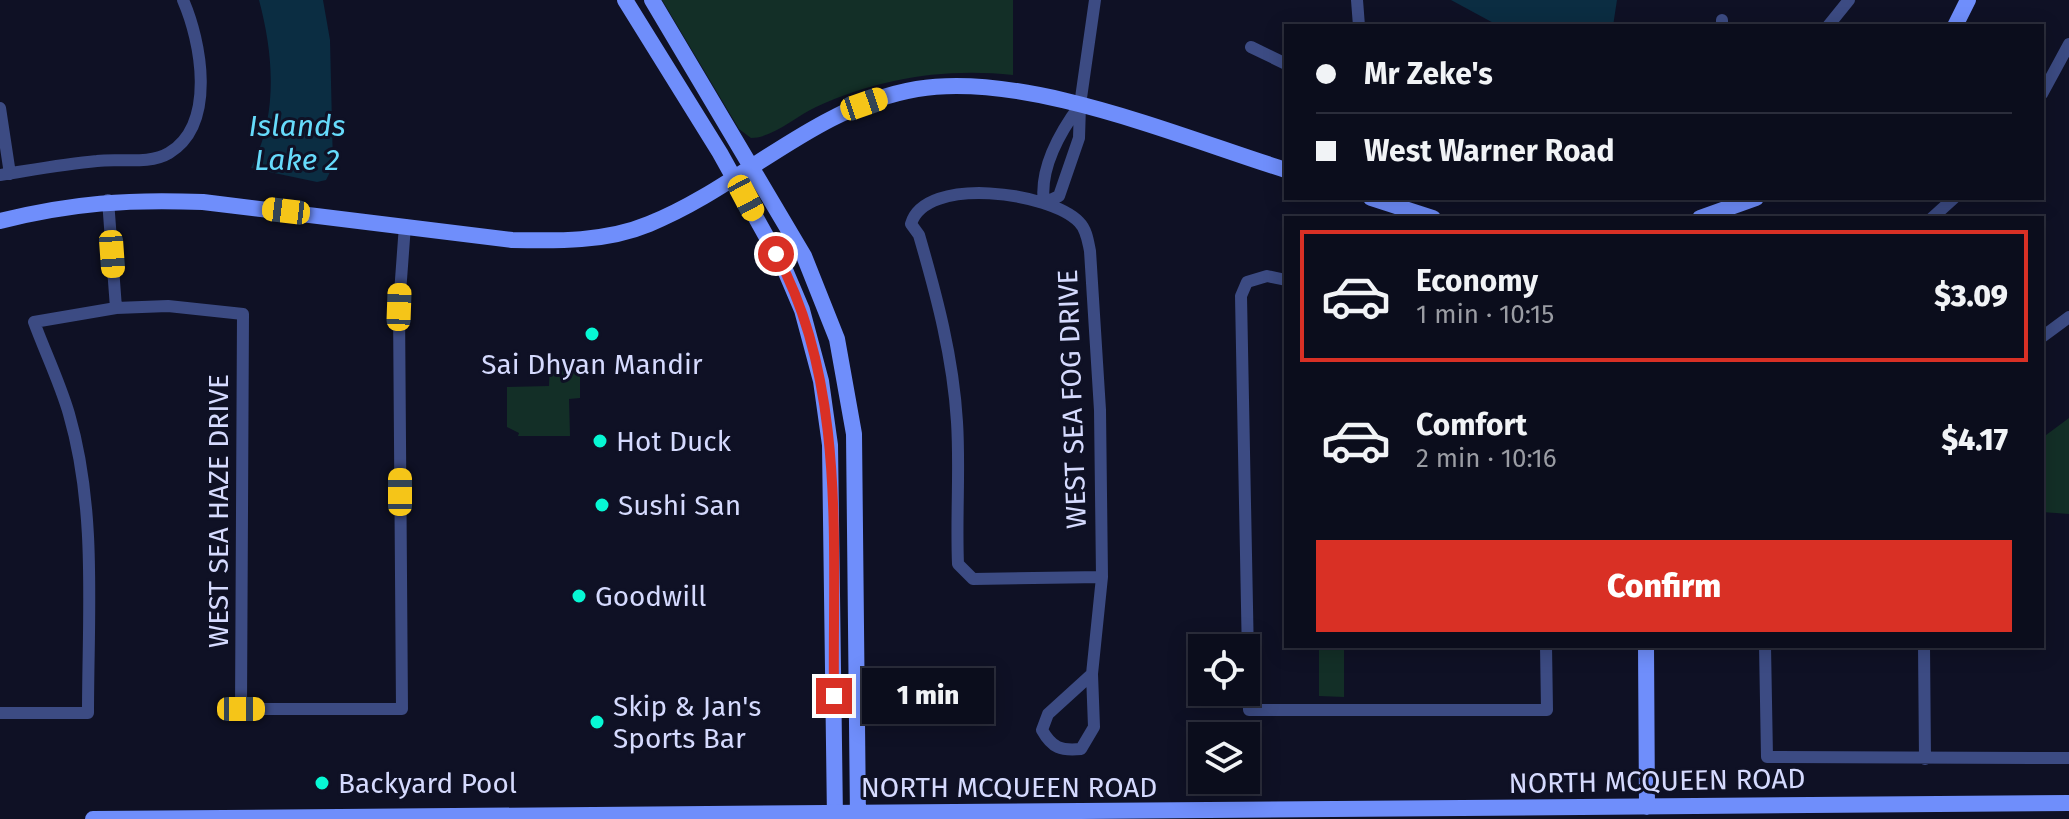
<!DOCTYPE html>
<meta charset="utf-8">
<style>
:root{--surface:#0b0d1c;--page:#191b29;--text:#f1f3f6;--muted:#9a9ca3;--line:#2b2d3b;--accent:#d93025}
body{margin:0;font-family:"Fira Sans",sans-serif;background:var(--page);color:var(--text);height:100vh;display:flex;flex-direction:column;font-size:30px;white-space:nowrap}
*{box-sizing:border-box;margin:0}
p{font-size:26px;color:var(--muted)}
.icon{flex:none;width:44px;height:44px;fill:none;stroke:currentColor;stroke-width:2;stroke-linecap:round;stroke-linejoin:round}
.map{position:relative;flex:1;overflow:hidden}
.panel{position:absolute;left:1284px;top:216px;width:760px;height:432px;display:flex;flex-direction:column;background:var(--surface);border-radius:0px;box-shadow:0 4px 20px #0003,0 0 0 2px var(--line)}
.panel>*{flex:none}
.hud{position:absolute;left:1284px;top:24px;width:760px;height:176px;border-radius:0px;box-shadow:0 4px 20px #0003,0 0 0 2px var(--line);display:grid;align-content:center;height:176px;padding:0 32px;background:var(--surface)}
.controls{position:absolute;left:1188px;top:634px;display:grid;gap:16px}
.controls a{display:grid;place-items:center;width:72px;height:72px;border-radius:0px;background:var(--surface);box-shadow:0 4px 20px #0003,0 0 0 2px var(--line);font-size:40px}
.end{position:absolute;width:36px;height:36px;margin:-18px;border:10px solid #d93025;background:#fff;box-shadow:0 0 0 4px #fff}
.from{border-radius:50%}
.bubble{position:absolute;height:56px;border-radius:0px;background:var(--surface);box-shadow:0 4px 20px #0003,0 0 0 2px var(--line);font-size:26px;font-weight:800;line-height:56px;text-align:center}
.car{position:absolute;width:24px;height:48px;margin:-24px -12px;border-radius:10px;box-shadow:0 0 6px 2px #0007;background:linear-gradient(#f5c518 24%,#345 0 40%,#f5c518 0 76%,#345 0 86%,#f5c518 0)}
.hud b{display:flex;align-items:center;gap:28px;height:76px;font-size:30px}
.hud b+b{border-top:2px solid var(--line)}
.hud i{width:20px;height:20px;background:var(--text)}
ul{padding:14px 0 0;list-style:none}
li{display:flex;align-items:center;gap:24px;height:132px;margin:0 16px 12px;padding:0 16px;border:4px solid transparent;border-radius:0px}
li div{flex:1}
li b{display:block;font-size:30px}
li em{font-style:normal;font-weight:800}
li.active{border-color:var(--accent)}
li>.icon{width:72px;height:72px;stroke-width:1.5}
.action{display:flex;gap:16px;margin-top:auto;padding:16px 32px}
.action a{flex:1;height:92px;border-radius:0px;background:var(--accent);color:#fff;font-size:32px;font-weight:800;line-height:92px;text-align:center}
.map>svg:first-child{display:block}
.green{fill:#132f27}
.water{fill:#0b2d42}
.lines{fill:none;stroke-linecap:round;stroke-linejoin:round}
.street{stroke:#3c4b83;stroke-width:12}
.secondary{stroke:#6f8efb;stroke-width:16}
.route{stroke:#d93025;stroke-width:10}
.poi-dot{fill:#07f8d4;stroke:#0f1125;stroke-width:3}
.labels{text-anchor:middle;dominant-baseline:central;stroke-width:6;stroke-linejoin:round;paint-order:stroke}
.poi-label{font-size:28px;fill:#d5dafe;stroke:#0f1125;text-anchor:start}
.street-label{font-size:28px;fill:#d5dafe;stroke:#0f1125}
.water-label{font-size:30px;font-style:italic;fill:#66dbfb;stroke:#0f1125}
</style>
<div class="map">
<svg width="2069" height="819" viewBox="0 0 2069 819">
<rect width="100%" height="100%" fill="#0f1125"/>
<path class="green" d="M662,0h351v75c-69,-7 -133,3 -197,32 -20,9 -43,31 -65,31l-12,-9z
M550,362h30v36l-11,1 1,37h-52l1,-3 -12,-6v-40l42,-1z
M2069,418v96l-27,-2v-74z
M1319,646h25v51l-25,-1z"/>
<path class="water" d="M259,0h64l7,40 3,126 -7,14 -9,2 -66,-14c27,-52 23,-112 8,-168z
M1451,0h166l-4,26h-114z"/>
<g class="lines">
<path class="street" d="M1357,0l2,26
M1722,20v6
M1828,26l21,-26
M1251,47l35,17
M2042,94l27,-50
M1080,105c-20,27 -41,63 -36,98l15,-7 20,-58 1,-33 15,-105
M0,108l10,66
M0,175c32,-5 64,-11 97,-14 22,-3 52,4 72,-8 48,-29 32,-112 14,-153
M108,200l8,108
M1932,218l22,-20
M1286,280l-19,-4 -20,6 -6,14 8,414h298l-1,-64
M2042,337l27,-20
M1765,646l2,111 302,1
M1924,646l1,113
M1092,674l-44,40 -6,16c10,18 19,21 39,19l13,-22 -2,-53 10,-97 -2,-167 -10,-159c-2,-9 -3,-21 -11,-29 -29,-30 -154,-47 -168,2l8,11c18,62 34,122 38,187 3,47 -1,95 1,142l15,15 129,-2
M0,713h88c0,-99 9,-203 -19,-299 -9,-31 -24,-62 -35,-92l82,-14 52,-2 75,8 -2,395h161l-3,-402 6,-82"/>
<path class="secondary" d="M625,0l95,153 65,117 17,40 19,71 9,64 5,374
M652,0l152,256 33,83 17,95 4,385
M1955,26l13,-26
M1371,198l62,20
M1700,218l56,-20
M0,221c72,-18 128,-22 203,-19l309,38c45,1 94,2 137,-16 94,-38 164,-117 268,-135 109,-18 263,48 369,81
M1646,646l1,161
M93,819l1976,-16"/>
</g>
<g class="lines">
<path class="route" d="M776,254c72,130 56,298 58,442"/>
</g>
<g class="poi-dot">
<circle cx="592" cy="334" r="8"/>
<circle cx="600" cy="441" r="8"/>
<circle cx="602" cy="505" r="8"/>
<circle cx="579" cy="596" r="8"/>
<circle cx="597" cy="722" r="8"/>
<circle cx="322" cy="783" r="8"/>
</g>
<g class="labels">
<g class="poi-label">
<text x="592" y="364" text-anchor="middle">Sai Dhyan Mandir</text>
<text x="616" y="441">Hot Duck</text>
<text x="618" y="505">Sushi San</text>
<text x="595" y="596">Goodwill</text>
<text x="613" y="706">Skip &amp; Jan's<tspan x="613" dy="32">Sports Bar</tspan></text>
<text x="338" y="783">Backyard Pool</text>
</g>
<g class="street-label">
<text transform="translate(1072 399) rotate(-92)">WEST SEA FOG DRIVE</text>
<text transform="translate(218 511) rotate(-90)">WEST SEA HAZE DRIVE</text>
<text transform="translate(1657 781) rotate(-1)">NORTH MCQUEEN ROAD</text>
<text x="1009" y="787">NORTH MCQUEEN ROAD</text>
</g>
<g class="water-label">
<text x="297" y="126">Islands<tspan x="297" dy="34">Lake 2</tspan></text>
</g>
</g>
</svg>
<div class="controls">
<a><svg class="icon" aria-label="locate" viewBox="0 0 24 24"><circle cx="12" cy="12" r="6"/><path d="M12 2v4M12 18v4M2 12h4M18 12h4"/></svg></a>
<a><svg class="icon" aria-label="layers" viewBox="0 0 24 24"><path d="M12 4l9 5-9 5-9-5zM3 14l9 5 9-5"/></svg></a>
</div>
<i class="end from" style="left:776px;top:254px"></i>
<i class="end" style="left:834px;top:696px"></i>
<div class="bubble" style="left:862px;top:668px;width:132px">1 min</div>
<i class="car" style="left:864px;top:104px;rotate:71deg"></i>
<i class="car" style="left:746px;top:198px;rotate:152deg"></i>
<i class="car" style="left:286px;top:211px;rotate:277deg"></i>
<i class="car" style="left:112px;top:254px;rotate:176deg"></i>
<i class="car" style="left:399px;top:307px;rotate:2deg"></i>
<i class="car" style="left:400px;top:492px;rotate:0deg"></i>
<i class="car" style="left:241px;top:709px;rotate:90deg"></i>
<div class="hud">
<b><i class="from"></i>Mr Zeke's</b>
<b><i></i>West Warner Road</b>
</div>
<section class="panel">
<ul>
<li class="active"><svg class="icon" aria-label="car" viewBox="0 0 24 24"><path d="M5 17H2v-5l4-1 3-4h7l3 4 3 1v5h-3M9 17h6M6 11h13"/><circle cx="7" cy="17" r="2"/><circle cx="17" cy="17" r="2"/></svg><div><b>Economy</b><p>1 min · 10:15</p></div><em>$3.09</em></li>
<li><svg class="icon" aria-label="car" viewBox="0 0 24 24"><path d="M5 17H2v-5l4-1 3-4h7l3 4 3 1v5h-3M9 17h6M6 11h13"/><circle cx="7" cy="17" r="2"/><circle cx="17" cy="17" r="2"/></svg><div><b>Comfort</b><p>2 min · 10:16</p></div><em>$4.17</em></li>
</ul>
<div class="action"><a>Confirm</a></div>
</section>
</div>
